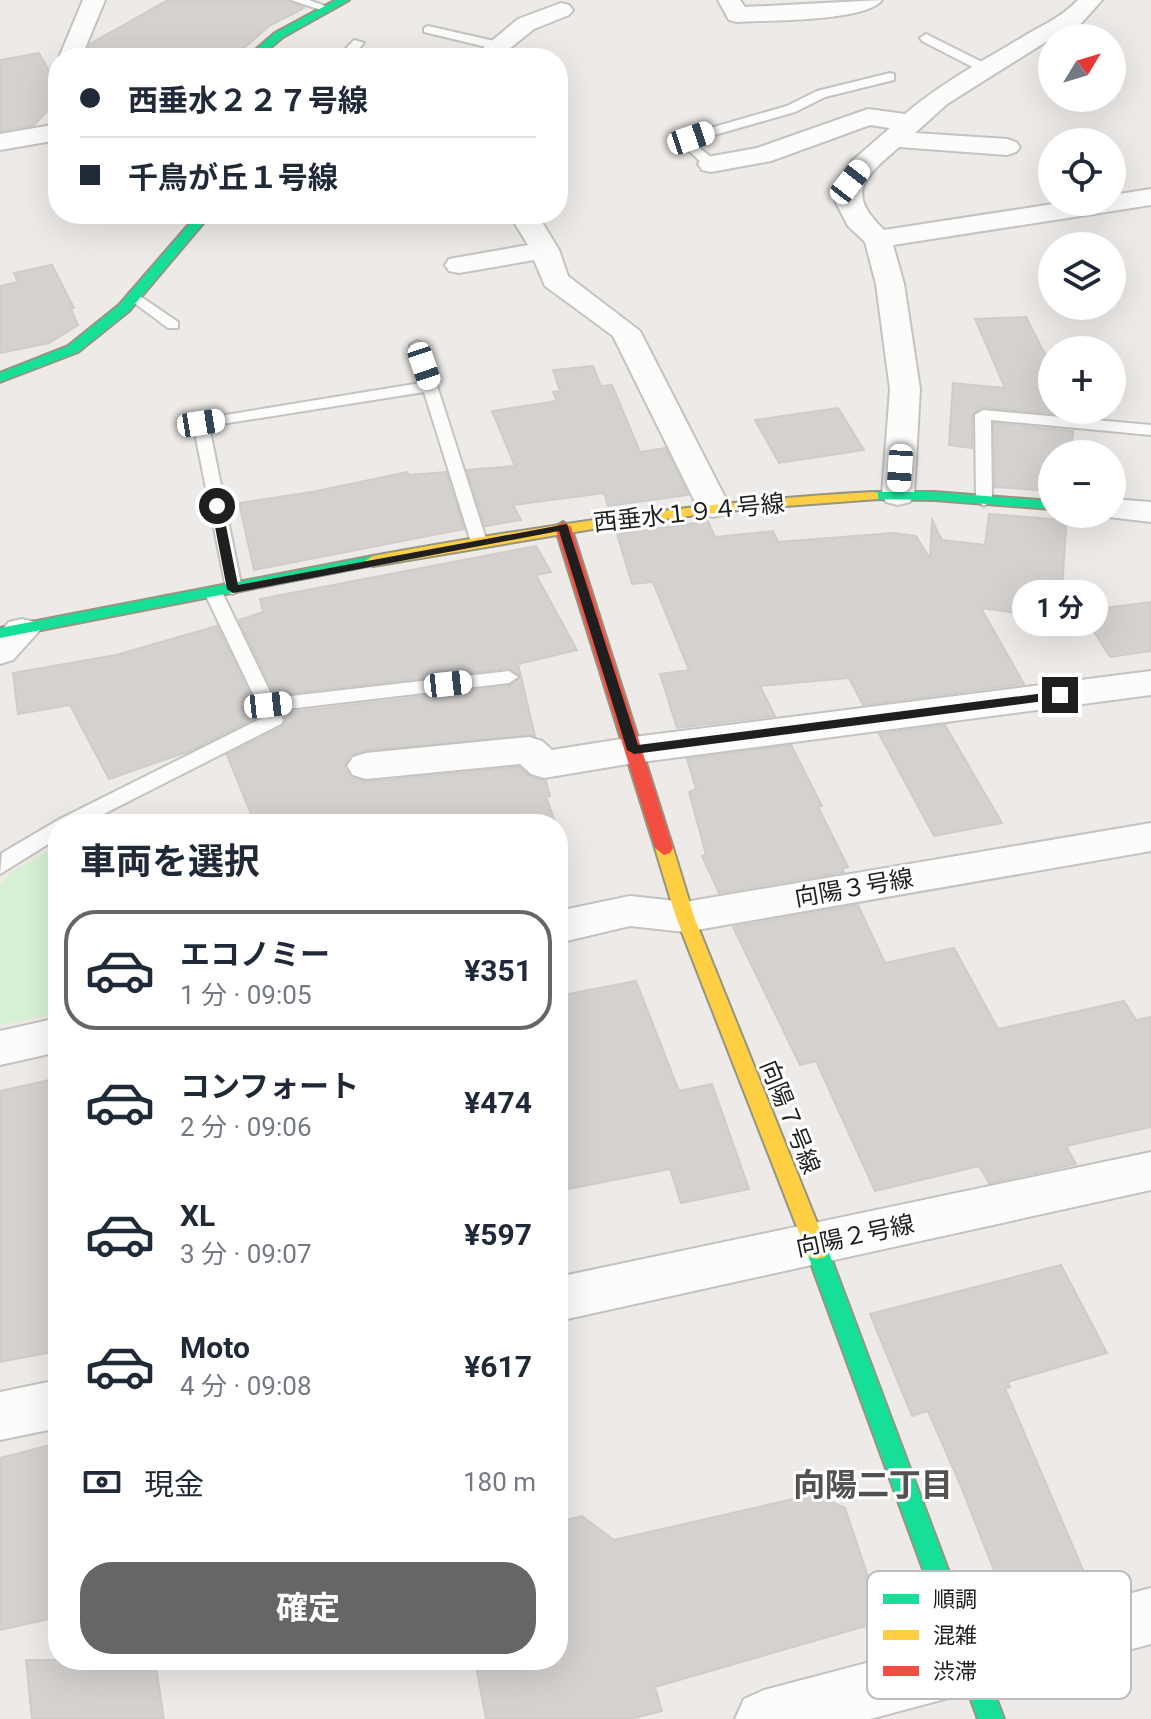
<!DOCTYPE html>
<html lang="ja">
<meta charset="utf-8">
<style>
:root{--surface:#fff;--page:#f2f2f3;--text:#1f2937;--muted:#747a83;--line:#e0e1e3;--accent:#676665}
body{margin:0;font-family:Roboto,"Noto Sans JP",sans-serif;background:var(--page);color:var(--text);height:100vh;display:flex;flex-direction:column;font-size:30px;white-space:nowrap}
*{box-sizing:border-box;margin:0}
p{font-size:26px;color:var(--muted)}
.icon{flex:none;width:44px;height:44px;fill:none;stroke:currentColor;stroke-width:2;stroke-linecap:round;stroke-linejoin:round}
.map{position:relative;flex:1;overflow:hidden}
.panel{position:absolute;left:48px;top:814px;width:520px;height:856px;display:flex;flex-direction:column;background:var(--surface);border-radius:32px;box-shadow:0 8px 32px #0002}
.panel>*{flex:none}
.guide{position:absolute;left:48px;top:48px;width:520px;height:176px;border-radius:32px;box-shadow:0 8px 32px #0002;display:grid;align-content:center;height:176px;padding:0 32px;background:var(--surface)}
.needle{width:52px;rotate:52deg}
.tools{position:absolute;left:1038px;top:24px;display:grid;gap:16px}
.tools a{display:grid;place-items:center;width:88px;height:88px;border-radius:50%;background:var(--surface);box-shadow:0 8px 32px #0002;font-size:40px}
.end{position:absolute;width:36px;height:36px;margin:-18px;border:10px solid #1f1f1f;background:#fff;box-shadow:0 0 0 4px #fff}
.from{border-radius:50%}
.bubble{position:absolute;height:56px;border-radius:28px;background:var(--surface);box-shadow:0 8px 32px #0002;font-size:26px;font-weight:700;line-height:56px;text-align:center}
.car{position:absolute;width:24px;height:48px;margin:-24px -12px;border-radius:10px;box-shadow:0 0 6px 2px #0007;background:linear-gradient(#fff 24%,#345 0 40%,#fff 0 76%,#345 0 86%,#fff 0)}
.guide b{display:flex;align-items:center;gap:28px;height:76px;font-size:30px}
.guide b+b{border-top:2px solid var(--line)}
.guide i{width:20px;height:20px;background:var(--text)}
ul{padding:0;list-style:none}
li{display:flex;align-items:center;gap:24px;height:120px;margin:0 16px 12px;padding:0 16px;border:4px solid transparent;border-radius:32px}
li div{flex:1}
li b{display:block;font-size:30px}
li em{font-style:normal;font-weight:700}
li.selected{border-color:var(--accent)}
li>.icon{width:72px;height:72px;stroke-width:1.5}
h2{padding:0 32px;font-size:36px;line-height:96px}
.pay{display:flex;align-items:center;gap:20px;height:88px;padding:0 32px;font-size:30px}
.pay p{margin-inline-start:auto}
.primary-button{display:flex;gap:16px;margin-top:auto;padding:16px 32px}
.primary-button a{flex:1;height:92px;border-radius:32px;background:var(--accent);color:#fff;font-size:32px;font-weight:700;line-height:92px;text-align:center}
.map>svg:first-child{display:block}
.park{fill:#d6f1d4}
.building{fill:#d4d1ce;stroke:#d0ccc9;stroke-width:2}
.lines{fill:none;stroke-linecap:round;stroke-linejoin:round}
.lane-casing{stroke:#c4c3c2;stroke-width:4}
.street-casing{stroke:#c4c3c2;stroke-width:4}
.fast-casing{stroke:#969580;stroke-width:4}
.slow-casing{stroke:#969580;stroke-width:4}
.jam-casing{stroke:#969580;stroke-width:4}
.lane{fill:#fcfcfb;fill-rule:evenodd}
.street{fill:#fcfcfb;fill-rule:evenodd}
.fast{fill:#16e098;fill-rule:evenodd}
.slow{fill:#ffcf43;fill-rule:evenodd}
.jam{fill:#f24e42;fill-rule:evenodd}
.route{fill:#1f1f1f}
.labels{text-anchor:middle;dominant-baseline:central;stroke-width:6;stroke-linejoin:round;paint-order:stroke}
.street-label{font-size:24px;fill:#1f1f1f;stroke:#fff}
.near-neighbourhood-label{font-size:32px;font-weight:bold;fill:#525252;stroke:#fff}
.key{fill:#fff;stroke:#bcbcbc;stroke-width:2}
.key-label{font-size:22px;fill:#1f1f1f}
</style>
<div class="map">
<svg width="1151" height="1719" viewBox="0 0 1151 1719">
<rect width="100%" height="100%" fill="#edeae7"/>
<path class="park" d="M58,845v168l-58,12v-140l13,-14z"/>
<path class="building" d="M168,0h120l16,8 -35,18 -36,32h-149l6,-14z
M39,53l19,34v13l-24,25 -34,6v-71z
M52,265l22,43 -3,1 7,16 -29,18 -49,10v-67l18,-4 -4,-9z
M1026,317l26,51v42h22v5l-93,-8 -9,8v33l-23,-3 4,-62 52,5 -30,-69z
M593,366l8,20 11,-1 28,67 25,-4 23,47 -80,11 -4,-13 -91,12 8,15 -36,6 -18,-56 48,-4 -23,-55 65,-10 -4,-9 7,-1 -7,-21z
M838,408l26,42 -85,13 -24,-43z
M994,423l79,8 -2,23h-19v37l-57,-4z
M407,472l2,3 37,-3 18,57 -210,41 -15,-67 73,-11z
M989,514l63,5 15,-5 -7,105 -79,-11 43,76 -161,21 -14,-27 -89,8 15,30 -98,12 -17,-54 29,-4 -36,-88 -21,2 -15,-50 91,-13 7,16 58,-6 5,11 115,-9 23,3 14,23 2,-39 10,20 43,5z
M536,546l15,26 -15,3 41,75 -59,14 17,72 -169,14 -16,5 -6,13 8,10 14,4 153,-15 11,10 16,4 4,15 -4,1 10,27h-301l-28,-69 55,-28 4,-6 -3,-8 226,-27 12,-10 -12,-8 -234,27 -36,-75 24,-8 -3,-13z
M1151,602v49l-41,6 -29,-46z
M217,626l43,90 -70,35 -81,28 -39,-74 -52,9 -5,-41 103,-18z
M945,725l57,98 -68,13 -55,-102z
M791,745l31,61 -4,1 30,60 -6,2 2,3 -125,21 -17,-37 4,-2 -17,-62 7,-3 -9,-30z
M858,905l27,58 69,-15 44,81 126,-28 12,19 15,-3v110l-85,19 10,18 -22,5 -65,14 -10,-17 -104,25 -59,-130 -16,4 -67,-138z
M636,981l43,110 33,-7 37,105 -68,14 -11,-34 -112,22v-195z
M58,1078v273l-58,11v-271z
M1061,1265l46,88 -99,29 2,5 -5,1 91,212 -93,23 -17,-43 11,-2 -37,-94 -32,-73 -16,5 -42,-102z
M58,1443v174l-58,13v-172z
M815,1494l30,14 38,113 -228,66 7,24 -32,8h-144l-11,-59h83v-138l24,-6 32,24z
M26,1660h129l9,59h-132z"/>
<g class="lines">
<defs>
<path id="lane" d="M291,0h18l24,9 -6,3z
M428,26l75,17 2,3 -6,4 -75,-18v-4z
M926,34l66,33 2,3 -10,3 -62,-32 -2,-3z
M354,40l10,3 -14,15h-13z
M890,73l4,1v6l-69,17 -30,15 -98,28v6l19,15v6h-10l-21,-20 1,-12 101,-29 30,-15z
M134,292l44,30v6h-10l-39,-29v-6z
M417,341l7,4 63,197 -2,4h-12l-2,-4 -47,-150 -215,34 33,163 -9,5 -6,-1 -34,-170 2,-3 226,-37 -11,-38z
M983,410l168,15v10l-160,-15 1,81 -8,5 -8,-5 -1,-86z
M214,588l9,6 50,104 236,-27 9,6 -9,6 -230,27 4,10 -2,4 -197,100h-26v14l-58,36 2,-21 58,-34 204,-102 -59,-123z"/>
<path id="street" d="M83,0h22l-24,58 -23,2z
M718,0h22l5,7 137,-7c-17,22 -115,20 -145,22l-8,-2z
M1078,0h24l-24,27 -26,11 -105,66 -32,29 92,6 9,3 4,5 -4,5 -9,3 -108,-8c-34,30 -55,45 -15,83l182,-28h46v-7l39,-6v16l-258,40 11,39 16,105 -6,106 -4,7 -12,3 -12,-3 -4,-7 8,-106 -14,-105 -11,-42 -17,-16 -13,-25 2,-19 15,-21 38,-33 -20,-3 -99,36 -60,11 -9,-2 -4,-6 4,-6 55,-10 111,-39 37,5c35,-30 76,-52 116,-76 21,-13 40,-20 57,-38z
M561,3l8,2 4,5 -4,5 -35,14 -36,29h-27l47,-39z
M58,124v16l-58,10v-16z
M509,214h28l22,36 9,26 72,55 90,176 -5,7 -12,3 -12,-3 -88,-178 -68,-50 -11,-26 -75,13 -10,-2 -4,-6 4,-6 79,-14z
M1112,499l39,3v20l-51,-6 -1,-2h13z
M22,619l13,3 5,8 -27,30 -13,4v-33l9,-9z
M1151,671v24l-517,68 -90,15 -13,-4 -11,-10 -154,15 -13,-4 -6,-9 6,-9 13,-4 163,-16 13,4 10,9 82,-13z
M1151,823v28l-466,81 -55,-6 -72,17v-32l72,-15 55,6z
M58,1018v34l-58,13v-34z
M1151,1152v38l-593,131v-44z
M58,1380v48l-58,12v-48z
M1151,1588v56l-281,75h-135l9,-20 20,-9z"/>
<path id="fast" d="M336,0h13l-66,37 -25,21h-12l29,-25z
M198,214h13l-82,97 -51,41 -78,30v-9l68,-27 51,-41z
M873,492h61l118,9v8l-118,-9 -66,-1v-6z
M373,556l8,5 -3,3 -378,74v-10z
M817,1241l8,2 3,7 176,469h-26l-172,-469 3,-7z"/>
<path id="slow" d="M873,492l5,1v6l-131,10 -125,15 -249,42 -8,-5 8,-5c166,-30 331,-55 500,-64z
M664,841l9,7 21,69 134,333 -3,7 -8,2 -8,-2 -3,-7 -130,-333 -21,-69z"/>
<path id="jam" d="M563,522l8,5 102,321 -3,5 -6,2 -9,-7 -100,-321z"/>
</defs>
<use href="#lane" class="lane-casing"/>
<use href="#street" class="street-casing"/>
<use href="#fast" class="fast-casing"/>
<use href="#slow" class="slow-casing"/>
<use href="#jam" class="jam-casing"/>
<use href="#lane" class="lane"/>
<use href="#street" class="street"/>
<use href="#fast" class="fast"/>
<use href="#slow" class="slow"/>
<use href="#jam" class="jam"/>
</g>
<path class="route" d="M217,503l5,3 16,79 329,-61 71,221 422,-54 6,4 -6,4 -426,55 -7,-4 -68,-219 -326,62 -6,-4 -16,-83z"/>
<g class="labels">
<g class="street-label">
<text transform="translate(689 513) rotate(-6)">西垂水１９４号線</text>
<text transform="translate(854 888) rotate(-10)">向陽３号線</text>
<text transform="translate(790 1117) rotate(68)">向陽７号線</text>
<text transform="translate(855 1236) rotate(-12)">向陽２号線</text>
</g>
<g class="near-neighbourhood-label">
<text x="873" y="1485">向陽二丁目</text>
</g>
</g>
<rect x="867" y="1571" width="264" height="128" rx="12" class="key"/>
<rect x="883" y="1594" width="36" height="10" fill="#16e098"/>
<rect x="883" y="1630" width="36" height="10" fill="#ffcf43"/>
<rect x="883" y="1666" width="36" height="10" fill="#f24e42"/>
<g class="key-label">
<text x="933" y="1607">順調</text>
<text x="933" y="1643">混雑</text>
<text x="933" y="1679">渋滞</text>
</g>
</svg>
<div class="tools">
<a><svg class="needle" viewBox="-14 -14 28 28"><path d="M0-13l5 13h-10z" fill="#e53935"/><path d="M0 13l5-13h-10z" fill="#747a83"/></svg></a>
<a><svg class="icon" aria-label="locate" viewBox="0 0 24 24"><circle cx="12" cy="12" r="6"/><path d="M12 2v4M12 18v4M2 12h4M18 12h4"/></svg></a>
<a><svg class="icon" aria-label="layers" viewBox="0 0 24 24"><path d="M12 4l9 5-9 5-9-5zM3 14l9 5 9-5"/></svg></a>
<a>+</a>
<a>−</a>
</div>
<i class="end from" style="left:217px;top:506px"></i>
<i class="end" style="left:1060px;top:695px"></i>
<div class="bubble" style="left:1012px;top:580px;width:96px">1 分</div>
<i class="car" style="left:691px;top:138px;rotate:71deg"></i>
<i class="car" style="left:850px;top:182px;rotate:38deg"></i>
<i class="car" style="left:424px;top:366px;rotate:161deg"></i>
<i class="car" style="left:201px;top:423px;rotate:81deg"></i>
<i class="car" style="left:900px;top:468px;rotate:184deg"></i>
<i class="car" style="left:448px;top:684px;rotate:84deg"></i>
<i class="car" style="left:268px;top:705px;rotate:84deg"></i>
<div class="guide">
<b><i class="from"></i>西垂水２２７号線</b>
<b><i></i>千鳥が丘１号線</b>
</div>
<section class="panel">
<h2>車両を選択</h2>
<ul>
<li class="selected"><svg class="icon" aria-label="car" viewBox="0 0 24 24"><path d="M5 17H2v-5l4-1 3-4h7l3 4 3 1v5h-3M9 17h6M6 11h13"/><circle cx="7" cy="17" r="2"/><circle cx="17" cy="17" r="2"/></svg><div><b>エコノミー</b><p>1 分 · 09:05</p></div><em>¥351</em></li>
<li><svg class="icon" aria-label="car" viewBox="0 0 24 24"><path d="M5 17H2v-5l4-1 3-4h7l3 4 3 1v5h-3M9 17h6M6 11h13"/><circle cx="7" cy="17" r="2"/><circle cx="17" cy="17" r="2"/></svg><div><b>コンフォート</b><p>2 分 · 09:06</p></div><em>¥474</em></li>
<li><svg class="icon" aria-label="car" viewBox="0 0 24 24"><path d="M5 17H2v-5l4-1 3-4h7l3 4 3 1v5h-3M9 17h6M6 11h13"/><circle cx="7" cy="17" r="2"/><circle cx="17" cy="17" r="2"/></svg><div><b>XL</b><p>3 分 · 09:07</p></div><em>¥597</em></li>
<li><svg class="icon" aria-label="car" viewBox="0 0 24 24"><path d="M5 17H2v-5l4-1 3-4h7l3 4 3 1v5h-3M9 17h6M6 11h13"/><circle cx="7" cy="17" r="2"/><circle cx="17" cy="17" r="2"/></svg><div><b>Moto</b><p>4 分 · 09:08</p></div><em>¥617</em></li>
</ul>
<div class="pay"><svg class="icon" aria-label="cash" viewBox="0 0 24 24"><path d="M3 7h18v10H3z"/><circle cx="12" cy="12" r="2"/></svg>現金<p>180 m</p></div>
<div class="primary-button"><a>確定</a></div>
</section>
</div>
